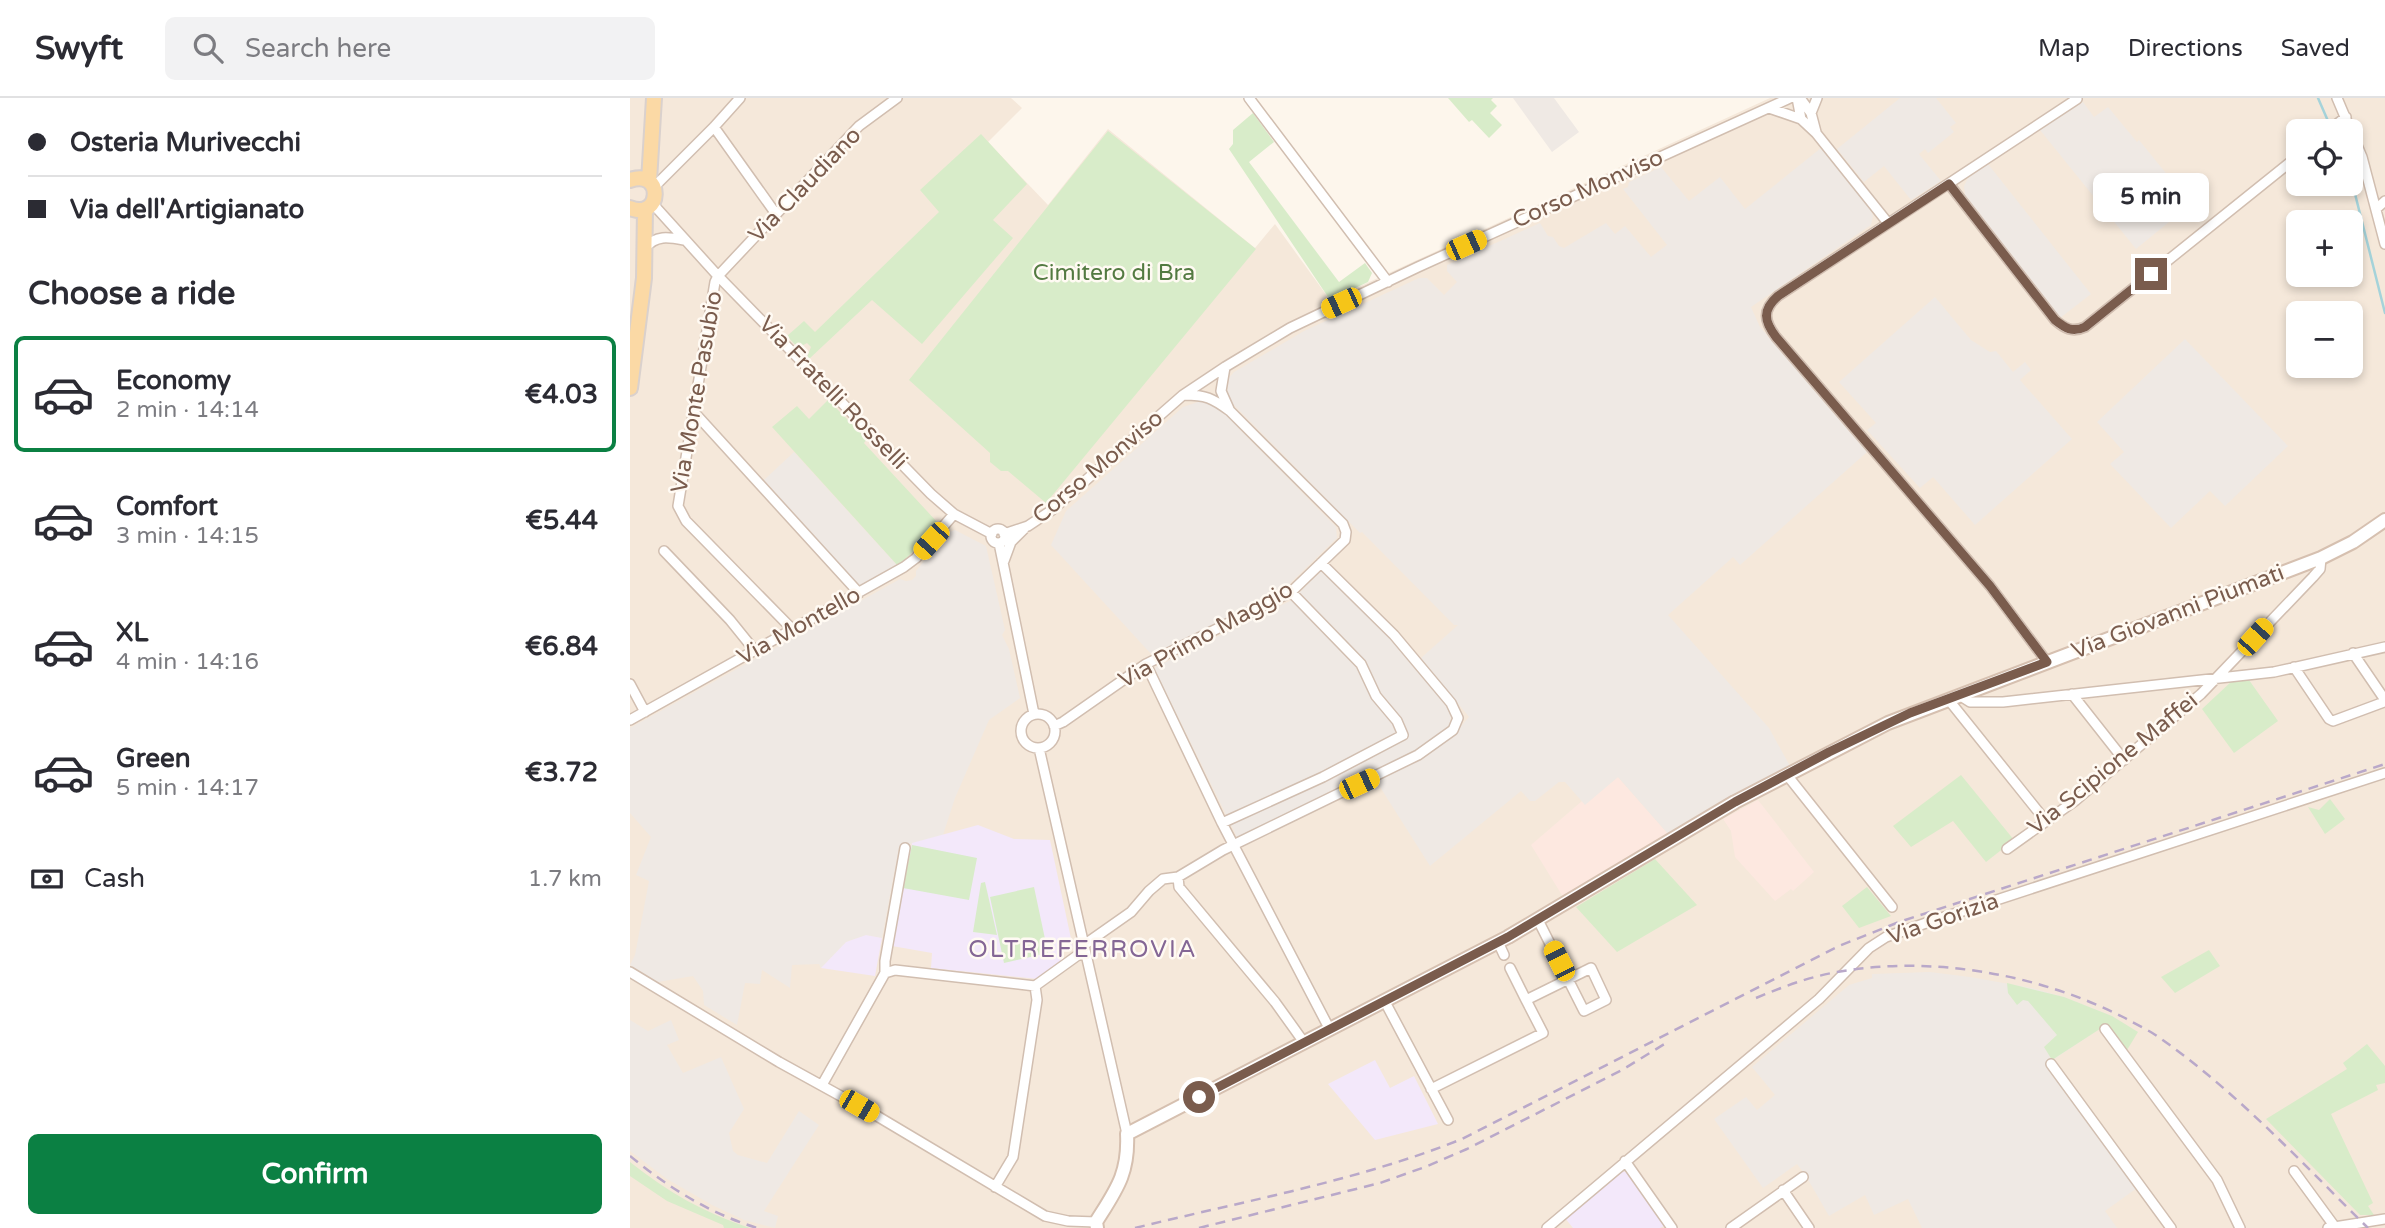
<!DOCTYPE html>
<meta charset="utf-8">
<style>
:root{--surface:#fff;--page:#f2f2f3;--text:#2b2b33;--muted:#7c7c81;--line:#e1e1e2;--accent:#0b8043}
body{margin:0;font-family:"Varela Round",sans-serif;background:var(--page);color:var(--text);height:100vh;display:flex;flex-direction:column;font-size:26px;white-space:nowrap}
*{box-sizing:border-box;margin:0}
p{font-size:23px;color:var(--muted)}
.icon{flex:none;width:38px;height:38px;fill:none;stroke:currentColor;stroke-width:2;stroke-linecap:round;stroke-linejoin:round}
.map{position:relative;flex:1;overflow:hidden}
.drawer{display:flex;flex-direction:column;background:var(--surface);width:630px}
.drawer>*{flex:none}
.hud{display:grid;align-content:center;height:154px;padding:0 28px;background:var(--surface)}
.tools{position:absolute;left:1656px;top:21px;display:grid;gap:14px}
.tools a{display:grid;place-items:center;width:77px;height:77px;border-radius:10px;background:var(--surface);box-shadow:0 4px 10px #0003;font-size:35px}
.end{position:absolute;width:32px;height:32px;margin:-16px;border:9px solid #7a5c4d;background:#fff;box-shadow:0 0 0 4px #fff}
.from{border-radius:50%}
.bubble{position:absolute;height:49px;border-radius:10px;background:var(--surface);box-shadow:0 4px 10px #0003;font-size:23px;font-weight:800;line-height:49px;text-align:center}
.car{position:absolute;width:21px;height:42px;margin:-21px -10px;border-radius:9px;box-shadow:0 0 5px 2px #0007;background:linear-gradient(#f5c518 24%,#345 0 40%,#f5c518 0 76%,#345 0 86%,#f5c518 0)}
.hud b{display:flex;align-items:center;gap:24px;height:66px;font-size:26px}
.hud b+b{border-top:2px solid var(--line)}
.hud i{width:18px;height:18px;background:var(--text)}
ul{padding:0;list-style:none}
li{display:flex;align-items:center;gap:21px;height:116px;margin:0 14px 10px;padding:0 14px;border:4px solid transparent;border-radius:10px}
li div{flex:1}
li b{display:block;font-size:26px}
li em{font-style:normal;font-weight:800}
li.on{border-color:var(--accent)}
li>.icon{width:63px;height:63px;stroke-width:1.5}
h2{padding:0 28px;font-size:32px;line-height:84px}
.pay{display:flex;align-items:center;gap:18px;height:77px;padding:0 28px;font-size:26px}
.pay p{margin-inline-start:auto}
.action{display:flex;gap:14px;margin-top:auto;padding:14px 28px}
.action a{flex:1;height:80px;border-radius:10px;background:var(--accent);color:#fff;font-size:28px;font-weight:800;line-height:80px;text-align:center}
header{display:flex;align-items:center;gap:42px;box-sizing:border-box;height:98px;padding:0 35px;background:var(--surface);border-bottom:2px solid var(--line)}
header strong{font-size:33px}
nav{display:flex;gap:38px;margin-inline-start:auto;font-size:24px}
.search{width:490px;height:63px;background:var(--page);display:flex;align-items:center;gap:18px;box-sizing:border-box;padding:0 24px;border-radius:10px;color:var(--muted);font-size:26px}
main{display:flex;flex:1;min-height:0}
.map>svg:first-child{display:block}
.residential{fill:#f5e8da;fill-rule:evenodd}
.commercial{fill:#fde8e0}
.industrial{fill:#efe9e4}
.education{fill:#f3e8fa}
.green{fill:#d8ecc9}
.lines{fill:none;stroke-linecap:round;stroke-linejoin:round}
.stream{stroke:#a5d3da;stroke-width:2.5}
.street-casing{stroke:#d1beb0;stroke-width:12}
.secondary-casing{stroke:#d6c0b0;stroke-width:16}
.primary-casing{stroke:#dad1cd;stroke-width:18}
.street{stroke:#fff;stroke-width:9}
.secondary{stroke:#fff;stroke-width:12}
.primary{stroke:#fbd9a5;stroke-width:14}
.rail{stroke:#b9a8c9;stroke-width:2.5;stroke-dasharray:10 7;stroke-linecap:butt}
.route{stroke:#7a5c4d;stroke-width:9}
.labels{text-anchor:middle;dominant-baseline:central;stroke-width:5;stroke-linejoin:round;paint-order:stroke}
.street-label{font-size:23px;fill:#7a5c4d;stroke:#fffaf3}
.park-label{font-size:23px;fill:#537a41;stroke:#fffaf3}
.neighbourhood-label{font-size:24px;letter-spacing:2px;fill:#846695;stroke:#fffaf3}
</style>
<header>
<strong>Swyft</strong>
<div class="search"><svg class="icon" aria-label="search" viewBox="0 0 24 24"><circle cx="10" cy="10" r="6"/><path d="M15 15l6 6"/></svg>Search here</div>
<nav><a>Map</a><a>Directions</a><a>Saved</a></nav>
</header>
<main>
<section class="drawer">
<div class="hud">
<b><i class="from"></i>Osteria Murivecchi</b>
<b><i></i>Via dell'Artigianato</b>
</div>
<h2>Choose a ride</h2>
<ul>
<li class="on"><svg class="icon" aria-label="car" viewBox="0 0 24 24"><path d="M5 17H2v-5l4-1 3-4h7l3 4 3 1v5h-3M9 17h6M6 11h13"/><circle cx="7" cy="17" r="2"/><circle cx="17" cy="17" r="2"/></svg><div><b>Economy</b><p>2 min · 14:14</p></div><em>€4.03</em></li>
<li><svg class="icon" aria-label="car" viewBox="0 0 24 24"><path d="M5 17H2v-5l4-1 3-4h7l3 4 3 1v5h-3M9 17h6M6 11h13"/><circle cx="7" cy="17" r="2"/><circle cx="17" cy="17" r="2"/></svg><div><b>Comfort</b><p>3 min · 14:15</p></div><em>€5.44</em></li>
<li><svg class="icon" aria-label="car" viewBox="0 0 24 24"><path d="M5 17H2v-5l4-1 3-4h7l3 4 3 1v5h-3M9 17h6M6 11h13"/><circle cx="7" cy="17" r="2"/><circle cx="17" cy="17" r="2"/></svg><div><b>XL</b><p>4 min · 14:16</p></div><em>€6.84</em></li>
<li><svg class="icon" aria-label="car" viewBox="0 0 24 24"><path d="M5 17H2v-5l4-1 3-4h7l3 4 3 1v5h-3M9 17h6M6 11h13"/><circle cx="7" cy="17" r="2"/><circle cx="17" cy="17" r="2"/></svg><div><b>Green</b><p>5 min · 14:17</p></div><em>€3.72</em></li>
</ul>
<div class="pay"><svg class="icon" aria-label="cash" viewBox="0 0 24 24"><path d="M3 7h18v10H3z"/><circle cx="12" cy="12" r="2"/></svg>Cash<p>1.7 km</p></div>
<div class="action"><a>Confirm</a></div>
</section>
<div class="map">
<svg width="1755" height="1130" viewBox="0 0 1755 1130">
<rect width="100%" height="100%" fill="#fdf6ec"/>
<path class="residential" d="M0,0h381l11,10 -34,34 60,63 60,-76 147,119 20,-24 55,76 440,-202h615v1130h-1755zM1668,33h52v53h-52zM1668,124h52v53h-52zM1668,215h52v53h-52z"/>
<path class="commercial" d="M988,679l51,58 -104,65 -34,-55 51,-44 3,3z
M1128,702l56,72 -21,19 -2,-2 -16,12 -40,-44 -4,-26 -8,-12z"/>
<path class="industrial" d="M883,0h41l25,34 -27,20z
M1270,0h36l20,25 -6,4 4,5 -26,21 -3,-4 -6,5 22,27 -30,19 -27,-34 -20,16 -27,-33z
M1453,4l11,15 14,-10 29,35 2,-2 52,64 -55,45 -96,-119z
M1191,50l49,61 3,7 -2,9 -120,82 9,20 107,125 -127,113 -7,-8 -65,58 101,113 21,38 -121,69 -51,-58 -33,28 -20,-23h-6l-24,19h-5l-9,-10 -91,75 -55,-87 60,-30 17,-12 17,-20 -48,-59 37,-33h-4l-92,-93 -2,1 -130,-132 -3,-9 2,-14 5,-6 70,-41 115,-53h8l17,17 13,-13 -10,-11v-6l93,-42 8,13 5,1 6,9 5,2 42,-25 9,11 10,-8 26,31 16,-12 -44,-56 5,-2 1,-5 32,-15 28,34 31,-24 25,32z
M1358,66l103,130 -31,24 -95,-123 -1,-9 4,-8z
M1305,199l36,43 19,12 6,-1 17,21 12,-10 6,8 -11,10 52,59 -97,86 -42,-48 -13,11 -53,-58 9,-7 -37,-41z
M1555,241l103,107 -63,60 -15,-15 -39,37 -61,-64 14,-12 -27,-30z
M571,303l18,7 117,119 1,11 -57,55 -128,62 -101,-110 15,-34 117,-104z
M164,354l104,114 -38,21 -96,-107z
M325,432l31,16 19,84 -3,5 7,14 11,49 -31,22 -34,78 -12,37 -44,12 -17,91 -16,-3 -20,7 -25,26 -2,-4 -27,1 -2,23 -28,-18 -2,14 -15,-1 -8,42 -33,-20 -1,-14 -10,-15 -35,6 -28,-17 5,-10 14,-74 -13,-6 15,-38 -21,-24v-85l270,-149 6,2 6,-1 4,-4v-5l31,-38z
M693,471l69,69 55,66 4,9 -1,11 -2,5 -29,23 -180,89 -84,-171 1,-3 136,-67z
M1300,874l40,5 62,11 32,9 48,19 2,3 -67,45 90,124 -32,23 12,17h-195l-14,-29 -34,16 -9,-20 -36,21 -23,-40 -9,-12 -34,24 -49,-69 32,-22 11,13 18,-15 -23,-28 97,-82 23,-7v-4z
M0,922l18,11 23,-11 8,20 -12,5 16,28 38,-16 23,52 -15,24 4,18 5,4 29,8 32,-52 20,14 -55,86 14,5 -3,12 -31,-8 -32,-15 -45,-26 -37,-28z"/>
<path class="education" d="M348,727l36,14 36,1 23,108 -11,2 2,10 -26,19 -107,-11 1,-15 -40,-7 20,-103z
M236,837l16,3 -7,38 -54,-8 25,-26z
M745,962l15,28 24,-12 24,48 -63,16 -47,-56z
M989,1073l8,1 37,54 -4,2h-87l-8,-10z"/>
<path class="green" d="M818,0h45l-2,2 6,6 -7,7 12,12 -13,13 -17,-18 -3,2z
M623,15l21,29 -25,20 90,120 26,-19 7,10 -4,9 -38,18 -101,-151 4,-5v-14z
M478,33l148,118 -210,254 -38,-32h-7l-11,-9v-9l-81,-73z
M351,36l46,50 -34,36 20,18 -91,106 -50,-44 -63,59 -2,-2 4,-10 -4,-4 -9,5 -11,-12 17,-15 11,11 124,-120 -19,-22z
M198,302l39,39 -3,4 74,80 -17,21 -23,22 -126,-139 25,-21 12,13z
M1619,582l29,41 -44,32 -32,-44 30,-28z
M1331,677l53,65 -28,22 -33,-41 -42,26 -18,-21z
M1700,701l15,20 -20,15 -17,-27 11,3z
M282,747l65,13 -8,42 -66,-12z
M1025,761l42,46 -80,47 -41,-45z
M355,784l12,53 -24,-3 8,-49z
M404,789l14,66 -44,10 -14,-66z
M1237,789l24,29 -32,12 -17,-22z
M1579,852l11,16 -45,27 -14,-16z
M1377,885l57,14 48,19 26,16 -11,18 -4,-1 -17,-24 -54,35 -8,-13 13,-12 -29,-34 -5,-1 -6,5 -9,-12z
M1737,946l18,22v17l-9,2 2,5 -47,24 42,89 -5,3 6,9h-14l-94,-96 81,-50 -4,-6z
M0,1064c36,29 76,52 120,66h-26l-1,-3 -56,-24 -37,-25z"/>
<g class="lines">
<path class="stream" d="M1688,0l10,23
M1720,76l35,139"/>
<defs>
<path id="street" d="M619,0l139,184
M1167,0l4,21 15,14 72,90
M1170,0l11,15 5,19
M1707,0l25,59 23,87
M1139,10l32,11
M1181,15l6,-15
M84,29l62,87
M1698,33l18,-14
M1319,86l106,136c9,8 17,13 30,7l213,-171
M24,89l60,-60 26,-29
M22,105l66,73 213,218 23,20 38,20
M1746,111l9,-8
M15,150c11,-13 23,-11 39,-8
M595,269l-4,24 8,18
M63,313l166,182
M361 438a7 7 0 1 1 14 0a7 7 0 1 1-14 0Z
M374,436l24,-8 24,-16 131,-115 42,-28 65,-39 128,-61 372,-169
M369,445l35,171
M34,453l66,69 25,31
M374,463l7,-19 13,-13
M163,532l-107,-109 -8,-15 37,-224 3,-6 141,-150 38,-28
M1417,564l-57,-76 -214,-249c-12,-16 -14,-27 2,-41l299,-197
M516,566l76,159 107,205
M1664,569l35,52 4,2 51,-19 -1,-5 -30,-44
M0,586l15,28
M1442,596l52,66
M1329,597l11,7h33l271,-30 111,-25
M1318,601l93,116
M391 633a17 17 0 1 1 34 0a17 17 0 1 1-34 0Z
M0,622l274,-153 12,-9 38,-44
M424,628l9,-4 83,-58 145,-72 54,-52 1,-8 -3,-8 -113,-113c-18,-13 -24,-16 -46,-16
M409,650l88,386
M1157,677l105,132
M592,725l101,-46 80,-42 -6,-14 -21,-25 -15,-32 -70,-72
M1377,751l69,-49 125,-106 112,-117 7,-8 1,-11
M548,779l1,10 96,115 28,39
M868,844l6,13
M454,847l47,-33 18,-21 14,-12 15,-2 45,-27 195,-95 35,-25 5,-12 -7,-15 -57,-68 -73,-72
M880,870l16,32
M0,874l149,90 98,54 168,100 23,5 28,1
M255,875l10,-3 140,16 50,-36
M754,902l64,120
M1475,931l112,151 23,48
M1421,966l120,164
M192,987l63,-112v-12l20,-113
M801,991l112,-56 -17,-33 65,-32 15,32 -22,11 -46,-91
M995,1063l47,67
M1664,1073l41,56
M365,1089l18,-30 24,-157 -2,-14
M1153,1092l26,38
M917,1130l272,-229 50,-51 17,-11 40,-14 459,-150
M1101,1130l72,-51
M1698,1130l57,-9"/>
<path id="secondary" d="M467,1130l-1,-6c20,-32 33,-48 31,-88l381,-197 227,-135 153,-79 433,-165 32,-16 32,-22"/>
<path id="primary" d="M0,82c34,-12 32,41 0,28
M19,83l5,-83
M0,290l14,-110 1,-69"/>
</defs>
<use href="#street" class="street-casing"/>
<use href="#secondary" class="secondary-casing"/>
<use href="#primary" class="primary-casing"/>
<use href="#street" class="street"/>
<use href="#secondary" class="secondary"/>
<use href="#primary" class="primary"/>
<path class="rail" d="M1126,900c26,-11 53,-21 81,-26 95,-17 202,2 288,46 10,6 22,11 32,18 78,54 144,126 211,192
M0,1058c39,32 79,57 127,72
M505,1130c109,-27 222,-47 327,-89l377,-193 60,-24 486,-158
M569,1130l181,-45 45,-16 42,-18 155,-79 44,-27"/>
</g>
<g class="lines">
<path class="route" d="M569,999l309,-160 227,-135 94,-50 81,-39 137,-51 -57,-76 -214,-249c-12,-16 -14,-27 2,-41l171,-112 106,136c10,8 17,13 30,7l66,-53"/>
</g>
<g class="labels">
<g class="street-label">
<text transform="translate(175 87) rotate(-46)">Via Claudiano</text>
<text transform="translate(958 91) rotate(-24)">Corso Monviso</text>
<text transform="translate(67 294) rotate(-80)">Via Monte Pasubio</text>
<text transform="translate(203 295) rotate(46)">Via Fratelli Rosselli</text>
<text transform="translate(468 369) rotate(-40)">Corso Monviso</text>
<text transform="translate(1548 514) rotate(-21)">Via Giovanni Piumati</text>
<text transform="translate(169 528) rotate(-29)">Via Montello</text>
<text transform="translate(576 537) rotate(-29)">Via Primo Maggio</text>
<text transform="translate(1483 666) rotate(-39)">Via Scipione Maffei</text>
<text transform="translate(1313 821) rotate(-19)">Via Gorizia</text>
</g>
<g class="park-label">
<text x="484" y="175">Cimitero di Bra</text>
</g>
<g class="neighbourhood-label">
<text x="453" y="851">OLTREFERROVIA</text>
</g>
</g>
</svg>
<div class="tools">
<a><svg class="icon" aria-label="locate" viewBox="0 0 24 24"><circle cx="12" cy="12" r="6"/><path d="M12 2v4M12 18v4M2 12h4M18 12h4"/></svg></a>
<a>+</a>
<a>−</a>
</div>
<i class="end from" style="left:569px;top:999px"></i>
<i class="end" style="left:1521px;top:176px"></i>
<div class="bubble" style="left:1463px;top:75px;width:116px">5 min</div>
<i class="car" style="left:836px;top:147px;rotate:66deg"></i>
<i class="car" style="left:711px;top:205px;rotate:245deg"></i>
<i class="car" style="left:301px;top:443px;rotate:222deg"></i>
<i class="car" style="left:1625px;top:539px;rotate:42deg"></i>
<i class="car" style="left:729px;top:686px;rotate:65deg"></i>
<i class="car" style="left:929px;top:863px;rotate:333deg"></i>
<i class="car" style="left:229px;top:1008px;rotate:120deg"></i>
</div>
</main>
